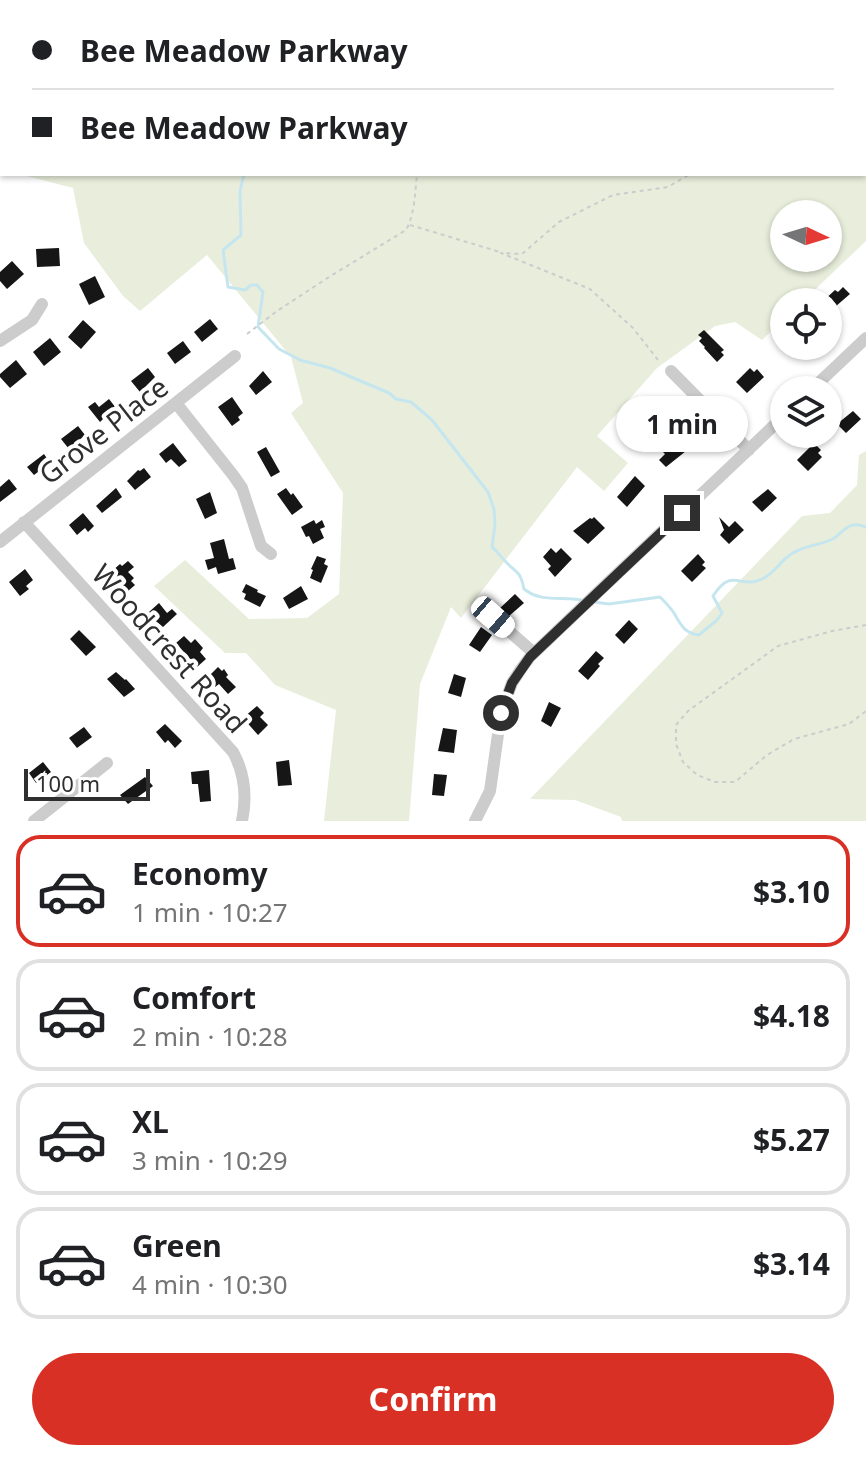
<!DOCTYPE html>
<meta charset="utf-8">
<style>
:root{--surface:#fff;--page:#f6f6f6;--text:#202124;--muted:#757577;--line:#e0e0e0;--accent:#d93025}
body{margin:0;font-family:"Noto Sans",sans-serif;background:var(--page);color:var(--text);height:100vh;display:flex;flex-direction:column;font-size:30px;white-space:nowrap}
*{box-sizing:border-box;margin:0}
p{font-size:26px;color:var(--muted)}
.icon{flex:none;width:44px;height:44px;fill:none;stroke:currentColor;stroke-width:2;stroke-linecap:round;stroke-linejoin:round}
.map{position:relative;height:821px;overflow:hidden}
.details{display:flex;flex-direction:column;background:var(--surface);flex:1}
.details>*{flex:none}
.banner{position:absolute;left:0px;top:0px;width:866px;height:176px;box-shadow:0 2px 6px #0004;display:grid;align-content:center;height:176px;padding:0 32px;background:var(--surface)}
.needle{width:52px;rotate:94deg}
.fabs{position:absolute;left:770px;top:200px;display:grid;gap:16px}
.fabs a{display:grid;place-items:center;width:72px;height:72px;border-radius:50%;background:var(--surface);box-shadow:0 2px 6px #0004;font-size:40px}
.scale{position:absolute;left:24px;bottom:20px;width:126px;box-sizing:border-box;padding-left:8px;border:4px solid #2f2f2f;border-top:0;font-size:22px;line-height:28px;white-space:nowrap;color:#2f2f2f;-webkit-text-stroke:6px #fff;paint-order:stroke}
.end{position:absolute;width:36px;height:36px;margin:-18px;border:10px solid #2f2f2f;background:#fff;box-shadow:0 0 0 4px #fff}
.from{border-radius:50%}
.bubble{position:absolute;height:56px;border-radius:28px;background:var(--surface);box-shadow:0 2px 6px #0004;font-size:26px;font-weight:700;line-height:56px;text-align:center}
.car{position:absolute;width:24px;height:48px;margin:-24px -12px;border-radius:10px;box-shadow:0 0 6px 2px #0007;background:linear-gradient(#fff 24%,#345 0 40%,#fff 0 76%,#345 0 86%,#fff 0)}
.banner b{display:flex;align-items:center;gap:28px;height:76px;font-size:30px}
.banner b+b{border-top:2px solid var(--line)}
.banner i{width:20px;height:20px;background:var(--text)}
ul{padding:14px 0 0;list-style:none}
li{display:flex;align-items:center;gap:24px;height:112px;margin:0 16px 12px;padding:0 16px;border:4px solid var(--line);border-radius:24px}
li div{flex:1}
li b{display:block;font-size:30px}
li em{font-style:normal;font-weight:700}
li.current{border-color:var(--accent)}
li>.icon{width:72px;height:72px;stroke-width:1.5}
.primary-button{display:flex;gap:16px;margin-top:auto;padding:16px 32px}
.primary-button a{flex:1;height:92px;border-radius:48px;background:var(--accent);color:#fff;font-size:32px;font-weight:700;line-height:92px;text-align:center}
.map>svg:first-child{display:block}
.green{fill:#e8eedb;fill-rule:evenodd}
.lines{fill:none;stroke-linecap:round;stroke-linejoin:round}
.stream{stroke:#c6e6ef;stroke-width:3}
.building{fill:#161616}
.path{stroke:#ccc;stroke-width:2;stroke-dasharray:4 4;stroke-linecap:butt}
.minor{stroke:#ccc;stroke-width:12}
.route{stroke:#2f2f2f;stroke-width:10}
.labels{text-anchor:middle;dominant-baseline:central;stroke-width:8;stroke-linejoin:round;paint-order:stroke}
.street-label{font-size:28px;fill:#2f2f2f;stroke:#fff}
</style>
<div class="map">
<svg width="866" height="821" viewBox="0 0 866 821">
<rect width="100%" height="100%" fill="#fff"/>
<path class="green" d="M333,0h226v2h-228z
M721,0h145v241l-64,61h-18v17l-22,21 -27,-18 -20,4 -58,42 -60,68 31,27 -24,28 -27,-24 -116,151 -10,-11 -31,77 -11,137h-85l12,-111 -61,-25 -29,-32h-21l-71,-67 31,-26 64,59 58,-1 32,-24 4,-101 -52,-80 12,-10 -12,-46 -84,-102 -67,56 -17,-15 -39,-53 -11,-55 -54,-14h845v-172h-143zM784,214h44v44h-44z
M866,451v370h-244l-1,-4 -46,-17 -45,-1 272,-283 28,-3 27,-28 2,-30z"/>
<g class="lines">
<path class="stream" d="M399,2l1,-2
M244,174l-4,17 1,44 -18,15 5,37 17,3 6,-5h6l6,7 -5,35 21,22 21,11 30,8 59,25 7,6 15,3 21,18 56,72 6,17 1,15 -3,23c5,4 9,10 14,15 11,12 14,8 18,27 17,14 38,7 58,11
M594,602l15,2 51,-7c5,5 10,10 14,16 7,12 10,20 25,22l18,-15 5,-7 -9,-17c20,-30 26,-6 49,-17 11,-5 16,-14 24,-21 13,-12 32,-12 47,-19 7,-4 13,-14 21,-14 4,-1 8,1 12,2"/>
</g>
<path class="building" d="M59,248l1,18 -23,1 -1,-18z
M12,261l12,13 -17,15 -7,-8v-9z
M95,276l10,21 -16,8 -10,-21z
M843,287l7,7 -22,19v-11h-6l13,-12 3,2z
M210,319l8,10 -16,13 -8,-10z
M83,320l13,12 -15,17 -13,-12z
M704,330l20,20 -3,2 3,3 -7,7 -13,-14 1,-1 -6,-6 3,-3 -4,-3z
M50,338l11,14 -17,14 -11,-14z
M183,341l8,11 -16,12 -8,-11z
M16,360l11,14 -17,14 -10,-11v-3z
M148,368l7,9 -15,15 -9,-11z
M750,368l4,4 3,-3 7,8 -17,16 -11,-11z
M263,371l9,11 -16,13 -7,-9z
M232,397l11,16 -5,4 2,3 -8,6 -14,-19z
M644,397l15,18 -7,6 -3,-3 -4,4 -13,-15z
M109,399l7,9 -10,11 -1,-2 -5,5 -12,-15 7,-5 4,5z
M853,411l8,8 -15,14 -9,-9z
M78,426l7,9 -16,14 -8,-10z
M677,438l3,4 3,-3 8,8 -25,20 -7,-7 6,-6 -2,-2z
M173,443l14,18 -8,6 -8,-8 -5,4 -7,-9z
M814,443l7,7 -3,3 4,4 -14,14 -11,-11z
M266,447l14,25 -9,5 -14,-25z
M44,454l6,9 -16,12 -7,-8z
M144,468l7,9 -16,13 -8,-9 11,-11 2,1z
M635,476l10,10 -18,21 -10,-10z
M9,479l8,10 -17,13v-15z
M116,488l6,9 -20,16 -6,-7z
M286,488l5,7 2,-2 10,14 -11,8 -15,-21z
M768,489l9,9 -15,14 -10,-10z
M210,492l7,21 -12,6 -9,-20z
M83,513l11,13 -6,6 -3,-4 -8,7 -8,-10z
M594,517l11,11 -17,16 -15,-13 17,-13 2,1z
M719,517l10,10 6,-6 9,9 -15,14 -9,-9 4,-5z
M314,520l2,4 6,-4 3,7 -5,2 4,9 -11,6 -4,-8 -3,1 -5,-10z
M224,539l5,20 4,-1 3,11 -18,5 -2,-7 -8,3 -3,-10 9,-2 -4,-15z
M551,548l5,5 5,-5 11,11 -17,18 -7,-8 3,-3 -8,-9z
M698,554l7,8 -3,3 4,3 -14,14 -11,-11z
M317,556l9,3 -2,5 4,2 -7,17 -11,-5 3,-8 -2,-1z
M128,561l6,6 -6,5 6,6 -3,3 4,4 -8,7 -12,-14 2,-1 -5,-6 8,-7 2,2z
M25,569l8,11 -7,6 3,3 -9,7 -11,-14z
M246,584l12,6 -1,2 9,4 -6,11 -16,-8 2,-5 -4,-2z
M301,586l7,13 -19,10 -6,-11z
M515,594l9,9 -16,14 -8,-9z
M159,603l8,10 5,-4 5,5 -14,13 -12,-10 1,-2 -3,-3z
M629,620l9,9 -14,15 -9,-9z
M481,627l11,8 -12,17 -11,-7z
M79,630l17,17 -10,9 -16,-17z
M184,636l7,7 4,-4 8,9 -3,4 6,7 -9,8 -21,-24z
M596,651l8,7 -6,6 2,2 -12,14 -10,-9z
M218,667l4,4 2,-2 4,6 -2,2 10,10 -8,7 -9,-10 -4,3 -5,-6 4,-3 -4,-3z
M116,672l9,8 1,-1 9,10 -11,8 -17,-18z
M454,674l12,4 -5,19 -13,-4z
M549,702l12,6 -10,19 -10,-6z
M257,706l7,7 -4,4 8,8 -10,10 -15,-17z
M165,724l17,17 -7,7 -7,-8 -3,3 -9,-11z
M84,727l8,10 -15,11 -8,-10z
M443,728l14,2 -3,23 -16,-2z
M289,760l3,25 -14,1 -2,-24z
M43,762l8,10 -15,11 -7,-10z
M209,770l2,31 -11,1 -2,-18h-6l-1,-12z
M434,774l13,1 -3,21 -12,-1z
M145,777l8,9 -25,18 -8,-9z"/>
<g class="lines">
<path class="path" d="M388,0l1,2
M762,0l1,2
M410,225l90,27
M247,334l30,-23 52,-34 77,-47c9,-16 9,-38 11,-56
M658,360l-25,-32 -43,-39 -89,-36 21,1 37,-32 54,-27 55,-8 22,-13
M866,625l-34,6 -54,15 -90,65 -12,14v19l7,18 14,13 18,7h20l32,-27 27,-16 55,-15 17,-13"/>
<path class="minor" d="M631,2l1,-2
M0,341l32,-21 10,-16
M671,371l78,79
M811,390l55,-52
M176,403l57,72 9,13 19,58 10,8
M24,522l209,230c12,22 14,45 9,69
M0,542l235,-186
M493,617l41,36
M34,821l73,-58
M475,821l15,-30 11,-78 11,-30 9,-14 9,-12 47,-45 207,-196"/>
</g>
<g class="lines">
<path class="route" d="M501,713l11,-30 18,-26 152,-144"/>
</g>
<g class="labels">
<g class="street-label">
<text transform="translate(103 430) rotate(-38)">Grove Place</text>
<text transform="translate(170 648) rotate(48)">Woodcrest Road</text>
</g>
</g>
</svg>
<div class="fabs">
<a><svg class="needle" viewBox="-14 -14 28 28"><path d="M0-13l5 13h-10z" fill="#e53935"/><path d="M0 13l5-13h-10z" fill="#757577"/></svg></a>
<a><svg class="icon" aria-label="locate" viewBox="0 0 24 24"><circle cx="12" cy="12" r="6"/><path d="M12 2v4M12 18v4M2 12h4M18 12h4"/></svg></a>
<a><svg class="icon" aria-label="layers" viewBox="0 0 24 24"><path d="M12 4l9 5-9 5-9-5zM3 14l9 5 9-5"/></svg></a>
</div>
<div class="scale">100 m</div>
<i class="end from" style="left:501px;top:713px"></i>
<i class="end" style="left:682px;top:513px"></i>
<div class="bubble" style="left:616px;top:396px;width:132px">1 min</div>
<i class="car" style="left:493px;top:617px;rotate:131deg"></i>
<div class="banner">
<b><i class="from"></i>Bee Meadow Parkway</b>
<b><i></i>Bee Meadow Parkway</b>
</div>
</div>
<section class="details">
<ul>
<li class="current"><svg class="icon" aria-label="car" viewBox="0 0 24 24"><path d="M5 17H2v-5l4-1 3-4h7l3 4 3 1v5h-3M9 17h6M6 11h13"/><circle cx="7" cy="17" r="2"/><circle cx="17" cy="17" r="2"/></svg><div><b>Economy</b><p>1 min · 10:27</p></div><em>$3.10</em></li>
<li><svg class="icon" aria-label="car" viewBox="0 0 24 24"><path d="M5 17H2v-5l4-1 3-4h7l3 4 3 1v5h-3M9 17h6M6 11h13"/><circle cx="7" cy="17" r="2"/><circle cx="17" cy="17" r="2"/></svg><div><b>Comfort</b><p>2 min · 10:28</p></div><em>$4.18</em></li>
<li><svg class="icon" aria-label="car" viewBox="0 0 24 24"><path d="M5 17H2v-5l4-1 3-4h7l3 4 3 1v5h-3M9 17h6M6 11h13"/><circle cx="7" cy="17" r="2"/><circle cx="17" cy="17" r="2"/></svg><div><b>XL</b><p>3 min · 10:29</p></div><em>$5.27</em></li>
<li><svg class="icon" aria-label="car" viewBox="0 0 24 24"><path d="M5 17H2v-5l4-1 3-4h7l3 4 3 1v5h-3M9 17h6M6 11h13"/><circle cx="7" cy="17" r="2"/><circle cx="17" cy="17" r="2"/></svg><div><b>Green</b><p>4 min · 10:30</p></div><em>$3.14</em></li>
</ul>
<div class="primary-button"><a>Confirm</a></div>
</section>
